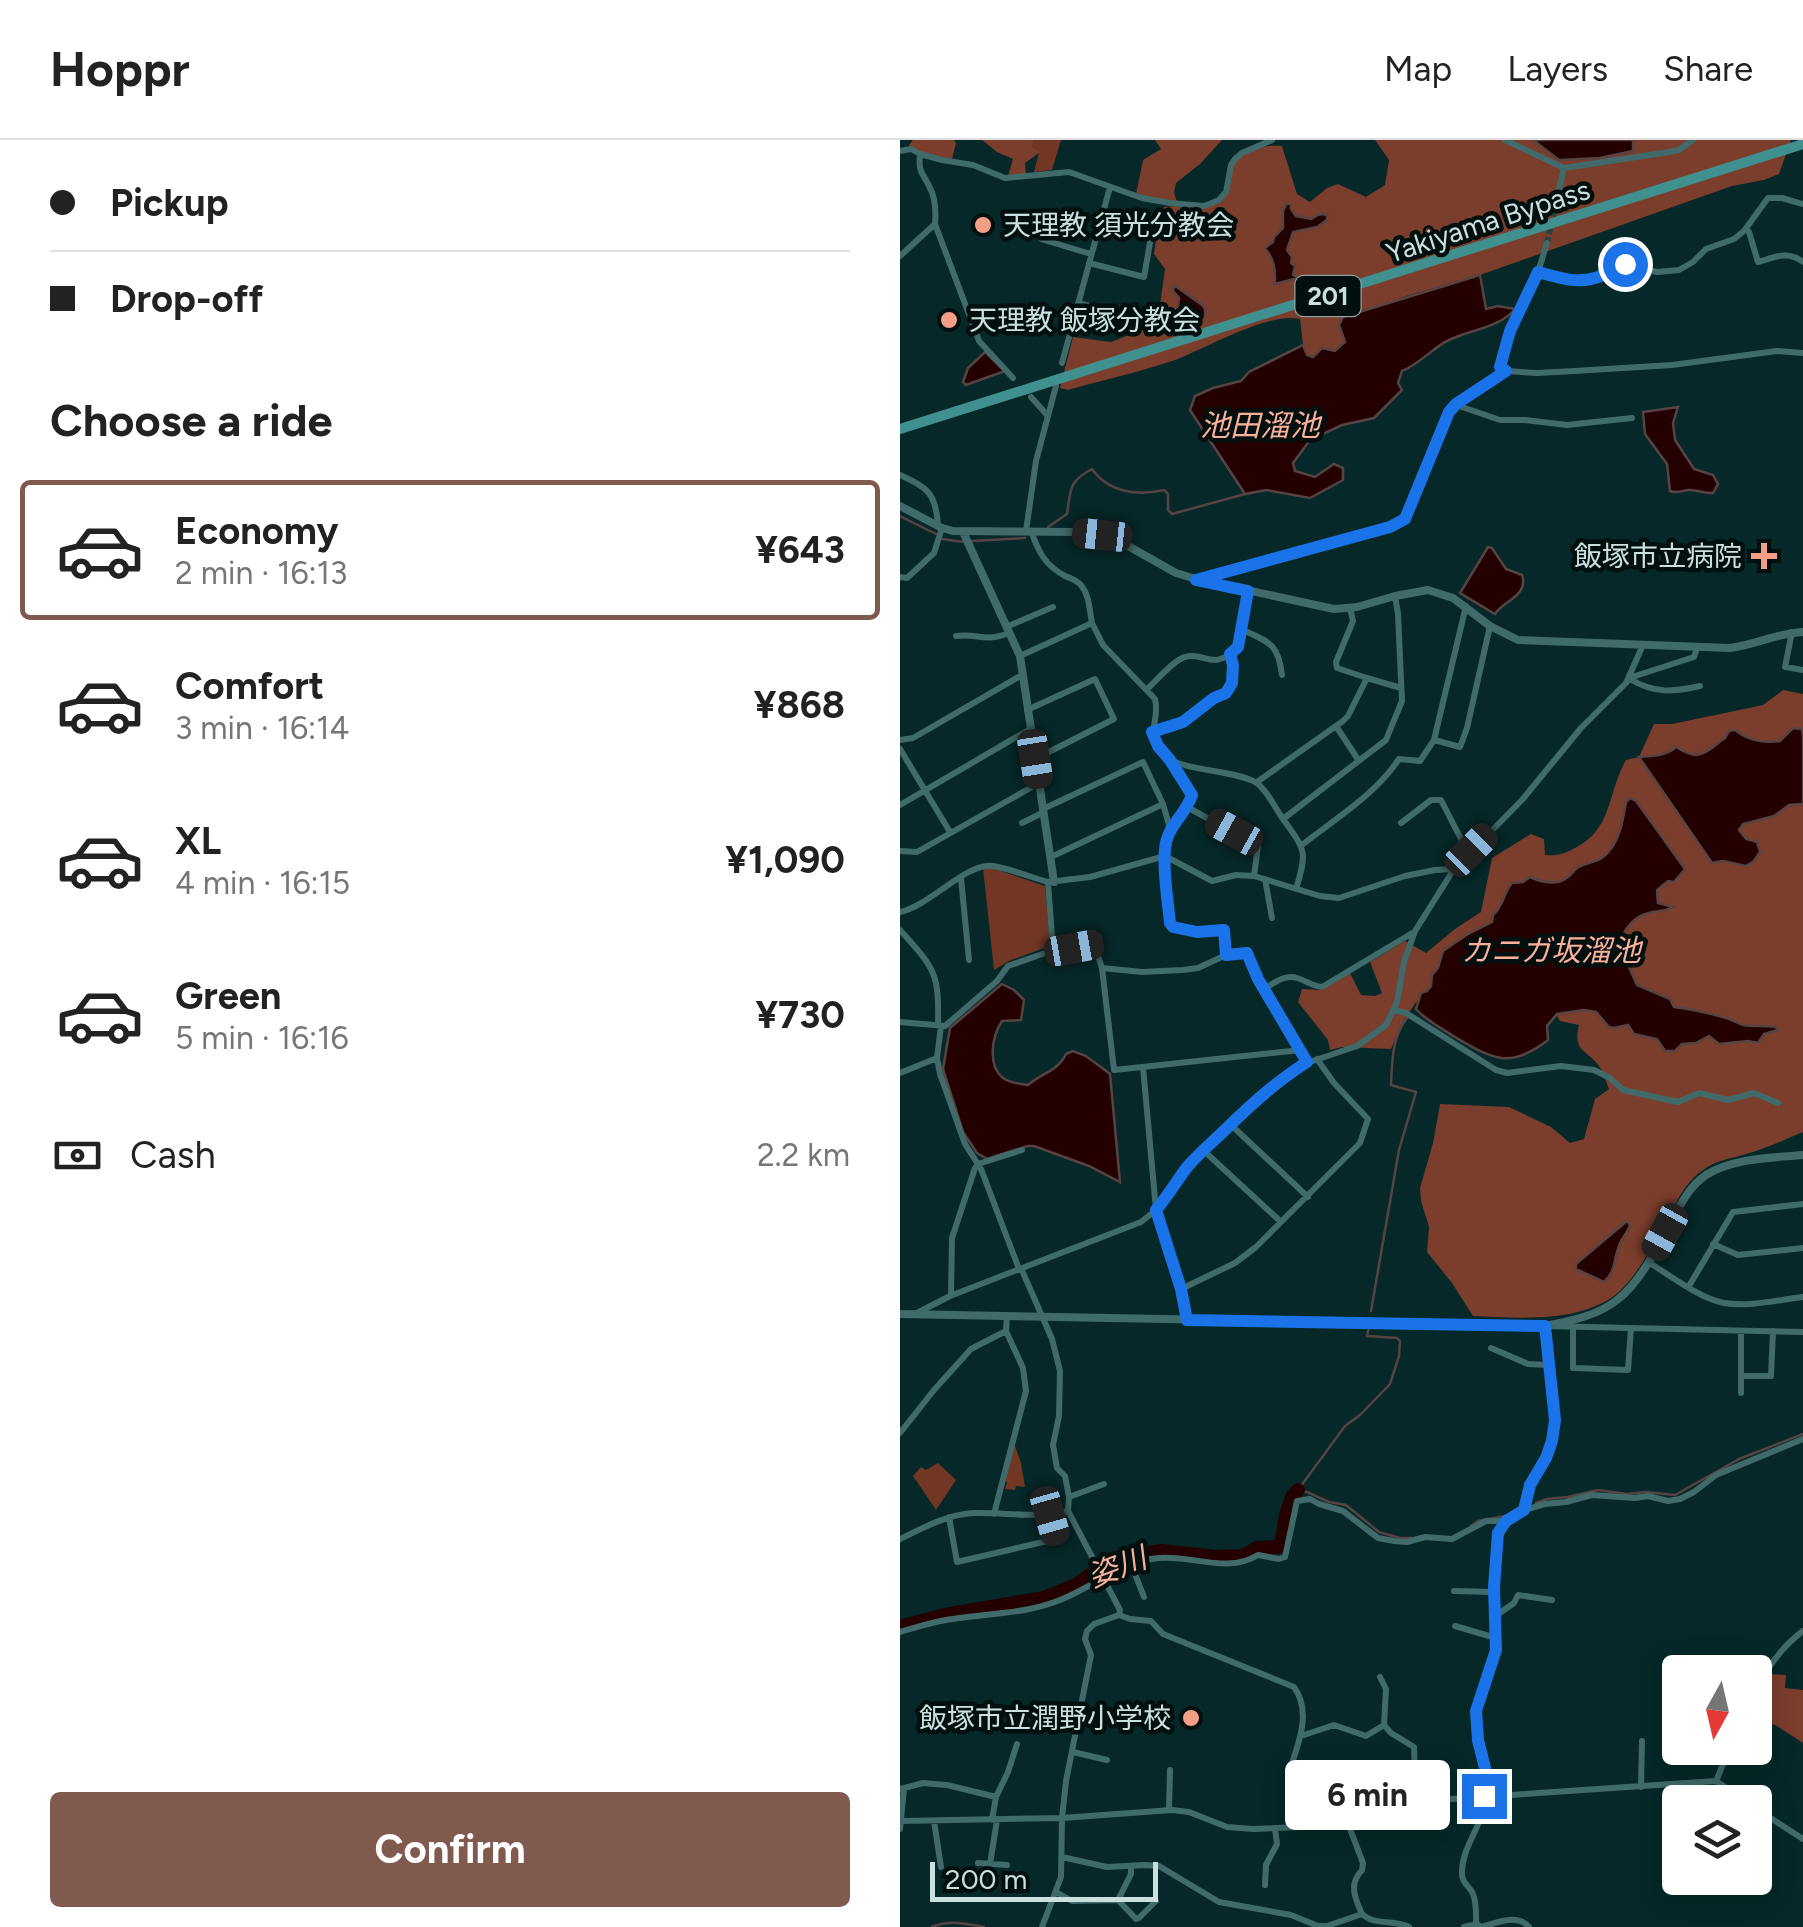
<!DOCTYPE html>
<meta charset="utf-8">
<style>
:root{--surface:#fff;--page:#f6f6f6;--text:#222;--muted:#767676;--line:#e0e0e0;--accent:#805a4f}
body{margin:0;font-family:Figtree,"Noto Sans JP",sans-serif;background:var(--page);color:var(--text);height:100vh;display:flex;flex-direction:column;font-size:38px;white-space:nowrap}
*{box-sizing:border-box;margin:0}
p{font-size:32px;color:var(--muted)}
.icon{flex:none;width:55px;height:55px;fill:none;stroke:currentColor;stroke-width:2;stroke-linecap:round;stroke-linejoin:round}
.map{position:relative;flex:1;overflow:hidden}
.sheet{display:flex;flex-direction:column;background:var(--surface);width:900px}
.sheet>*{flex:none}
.top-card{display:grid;align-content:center;height:220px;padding:0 50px;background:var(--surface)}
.needle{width:65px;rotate:188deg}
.tools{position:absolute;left:762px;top:1515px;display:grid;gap:20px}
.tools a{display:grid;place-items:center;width:110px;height:110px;border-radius:10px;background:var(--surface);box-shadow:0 5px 25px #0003;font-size:50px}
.scale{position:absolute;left:30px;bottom:25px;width:228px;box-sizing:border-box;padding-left:10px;border:5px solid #cae0df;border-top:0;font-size:28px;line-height:35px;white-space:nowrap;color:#cae0df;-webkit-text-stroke:8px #010f0f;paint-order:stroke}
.end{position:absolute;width:45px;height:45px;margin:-22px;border:12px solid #1a73e8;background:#fff;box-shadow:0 0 0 5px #fff}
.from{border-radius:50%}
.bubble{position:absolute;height:70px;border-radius:10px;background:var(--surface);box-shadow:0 5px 25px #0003;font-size:32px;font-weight:700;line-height:70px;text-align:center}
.car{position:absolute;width:30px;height:60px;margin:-30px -15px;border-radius:12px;box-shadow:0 0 8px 2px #0007;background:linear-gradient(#222 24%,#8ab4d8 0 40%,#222 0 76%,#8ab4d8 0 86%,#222 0)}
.top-card b{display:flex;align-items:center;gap:35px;height:95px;font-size:38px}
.top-card b+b{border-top:2px solid var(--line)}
.top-card i{width:25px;height:25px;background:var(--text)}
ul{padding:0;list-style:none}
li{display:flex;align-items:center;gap:30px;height:140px;margin:0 20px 15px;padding:0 30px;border:5px solid transparent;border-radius:10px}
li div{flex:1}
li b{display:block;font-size:38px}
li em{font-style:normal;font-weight:700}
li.on{border-color:var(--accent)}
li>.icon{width:90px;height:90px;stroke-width:1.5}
h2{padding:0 50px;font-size:45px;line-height:120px}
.pay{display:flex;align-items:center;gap:25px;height:110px;padding:0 50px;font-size:38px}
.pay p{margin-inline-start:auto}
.button{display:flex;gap:20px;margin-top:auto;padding:20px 50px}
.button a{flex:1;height:115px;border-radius:10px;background:var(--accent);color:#fff;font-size:40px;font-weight:700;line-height:115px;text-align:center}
header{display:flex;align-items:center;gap:60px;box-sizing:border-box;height:140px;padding:0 50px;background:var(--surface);border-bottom:2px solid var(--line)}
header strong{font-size:48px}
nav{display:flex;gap:55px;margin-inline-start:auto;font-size:35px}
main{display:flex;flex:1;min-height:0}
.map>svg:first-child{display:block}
.green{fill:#723625}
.forest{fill:#7b3d2c}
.water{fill:#240000;stroke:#564343;stroke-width:2.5}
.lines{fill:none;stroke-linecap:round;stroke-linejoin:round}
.stream{stroke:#564343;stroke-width:2.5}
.river{stroke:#240000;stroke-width:14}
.minor-tunnel{stroke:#234443;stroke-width:6;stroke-dasharray:6 3;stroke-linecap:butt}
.minor{stroke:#416b6a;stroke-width:6}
.tertiary{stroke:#416b6a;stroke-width:8}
.trunk{stroke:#419090;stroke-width:10}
.route{stroke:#1a73e8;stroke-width:12}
.poi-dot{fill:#f49e86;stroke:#010f0f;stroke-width:4}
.labels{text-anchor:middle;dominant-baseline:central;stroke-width:9;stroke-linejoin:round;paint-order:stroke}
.shield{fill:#010f0f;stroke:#8ea1a1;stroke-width:2.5}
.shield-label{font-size:25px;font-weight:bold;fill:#cae0df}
.street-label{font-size:28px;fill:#cae0df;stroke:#010f0f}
.poi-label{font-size:28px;fill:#cae0df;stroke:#010f0f;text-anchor:start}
.water-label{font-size:30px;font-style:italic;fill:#fcaf99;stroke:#010f0f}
</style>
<header>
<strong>Hoppr</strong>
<nav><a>Map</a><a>Layers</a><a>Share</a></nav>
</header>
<main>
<section class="sheet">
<div class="top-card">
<b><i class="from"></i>Pickup</b>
<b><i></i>Drop-off</b>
</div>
<h2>Choose a ride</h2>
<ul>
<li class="on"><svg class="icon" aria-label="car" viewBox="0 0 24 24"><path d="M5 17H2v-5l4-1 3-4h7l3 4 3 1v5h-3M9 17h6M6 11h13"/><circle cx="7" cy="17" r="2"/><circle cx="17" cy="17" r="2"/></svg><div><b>Economy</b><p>2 min · 16:13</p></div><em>¥643</em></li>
<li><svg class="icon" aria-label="car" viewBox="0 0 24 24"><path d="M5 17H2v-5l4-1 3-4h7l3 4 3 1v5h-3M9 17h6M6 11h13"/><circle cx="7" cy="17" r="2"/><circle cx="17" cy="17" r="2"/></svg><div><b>Comfort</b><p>3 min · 16:14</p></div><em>¥868</em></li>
<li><svg class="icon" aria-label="car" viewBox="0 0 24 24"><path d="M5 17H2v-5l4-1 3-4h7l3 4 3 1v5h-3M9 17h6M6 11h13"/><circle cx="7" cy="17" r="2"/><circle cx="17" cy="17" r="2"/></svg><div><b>XL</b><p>4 min · 16:15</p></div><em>¥1,090</em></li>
<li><svg class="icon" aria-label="car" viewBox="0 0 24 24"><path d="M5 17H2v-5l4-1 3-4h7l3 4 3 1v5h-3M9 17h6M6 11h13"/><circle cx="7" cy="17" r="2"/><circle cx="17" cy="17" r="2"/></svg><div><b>Green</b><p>5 min · 16:16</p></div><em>¥730</em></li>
</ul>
<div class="pay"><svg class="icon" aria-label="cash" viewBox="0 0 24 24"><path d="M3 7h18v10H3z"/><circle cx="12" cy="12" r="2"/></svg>Cash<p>2.2 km</p></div>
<div class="button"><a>Confirm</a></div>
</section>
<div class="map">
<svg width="903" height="1787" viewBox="0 0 903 1787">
<rect width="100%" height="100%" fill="#062828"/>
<path class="green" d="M135,0h26l-9,30 -18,2 5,-20 -9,-5z
M83,728h9l53,18 5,60 -39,14 -17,10z
M114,1303l7,20 4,24 -9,-1 -1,4 -10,-1 2,-7 -2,-1z
M38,1323l18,17 -20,30 -23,-34 8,-9 5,3z"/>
<path class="forest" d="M13,0h41l2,3 -4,16 -32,-6 -11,-8z
M82,0h53l-4,7 9,5 -15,11 1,11 -18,2 5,-17 -16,-7z
M255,0h67l-22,24 -24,19 -2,9 3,10 -41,-8 7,-34 18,-11z
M475,0h416l-12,34 -15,6 -32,6 -252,89 -74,21 -67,29 6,17c-10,9 -24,17 -38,13l-4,-10 -3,-26c-30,-8 -94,29 -125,41 -35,12 -72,20 -107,30l-8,-2 13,-51 38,5 41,-16 7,-14 6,-43 -11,-15 3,-21 14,-11 -9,-9 2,-6 57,-5c10,-11 8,-18 11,-32 5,-20 33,-26 50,-24l15,48 13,8 17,-14 11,-4 28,13 19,-12 4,-25z
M883,550l20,4v438c-19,8 -38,17 -57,22 -16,5 -30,6 -43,16 -21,14 -31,42 -43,63 -11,19 -23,41 -39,57 -36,34 -103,28 -148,26l-21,-33 -25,-31 2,-25 -8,-26 -1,-13 13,-45 7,-39 69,3 42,20 19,16 14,-4 11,-40 14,-10c-3,-7 -5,-17 -10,-23 -11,-16 -27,-14 -20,-41l-19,-4 -4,-7 -140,-12 -13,20 -12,27 -49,-2 -12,3 -2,-10 -30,-38 4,-13 19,1 29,-17 11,22 14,1 7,-3 -12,-31 35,-21 21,12 29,-24 26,-17 11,-54 39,-24 13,5 1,16c13,1 19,-1 30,-7 38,-19 32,-55 51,-88l13,-3 15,-33h18l91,-19z
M867,1534l19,1 -1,13 18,2v53l-26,-17 -18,-7c-7,-19 -1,-29 8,-45z"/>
<path class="water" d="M633,0h100v11l-33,7 -41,2z
M387,63l4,2v4l5,7 15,3c6,-4 9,-6 16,-4v5l-10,7 -24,5 -6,18 5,7 -1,6 4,3 -2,9 5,3 -23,6c0,-16 0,-23 -10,-36l8,-6 1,-5 9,-9v-17z
M580,135l6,34 12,-3 17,3c-14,18 -45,21 -66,31 -17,8 -29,24 -47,31l-4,12 4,7 -28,28 -32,7 -32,15 -17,23 2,8 20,6 19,-13 9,4v12l-33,18 -44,-8 -21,4 -55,-84 5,-14 18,-8 28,-7 8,-9 54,-27 4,10 6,2 9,-9 13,3 10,-9 -6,-17 4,-8z
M274,145l28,20 3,4v6l-29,8 3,-25 -6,-7z
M85,212l20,19 -39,14 -3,-3 5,-14z
M778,267l-5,16 2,17 19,29 19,6 5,9 -5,9c-9,1 -16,-4 -25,-3 -8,1 -10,4 -18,1l-3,-27 -22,-30 -2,-22z
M588,407l4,1 14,21 16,6c7,21 -18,25 -27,39l-35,-21z
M893,588l9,1 1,9v66l-14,1 -15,11 -31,8 -4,6 7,9 11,3 3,10 -6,9 -8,5 -23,-5 -11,2 -73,-106c14,-1 27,-1 37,-10 18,11 24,11 41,-3 12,-11 4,2 12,-13l6,-1c14,11 28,13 45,11z
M730,658l6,3 49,68 -11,13 -6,-1 -11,9 1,13 15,4c-9,5 -15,3 -24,6 -17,3 -27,20 -32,35l7,8 13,29 33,14 4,8c16,2 39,7 55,12 4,2 11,5 15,6 10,2 21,0 32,2l2,3 -14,4 -6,9 -10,-2 -29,3 -10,-8 -13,7 -14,1 -7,7h-10l-8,-12 -23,-5 -6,-9 -14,3 -5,-1 -13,-15 -12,-2 -27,4 -10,12 1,14c-39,30 -55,19 -93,-3 -14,-9 -28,-16 -39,-28l5,-16 6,-2 4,-5 1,-11 6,-7 5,-17 25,-17 24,-12 1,-7c11,-9 10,-22 19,-32l11,-1 7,-5c11,5 27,9 38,0 4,-3 7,-8 11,-10 7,-4 17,-5 23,-9 17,-12 21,-37 24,-56z
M102,844l12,6 10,10 -3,20 -19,1c-10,15 -15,44 1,57 7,5 17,6 25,7 14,-12 30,-14 38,-31l7,-3 13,5 24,18 10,108 -31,-16 -55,-20h-6l-41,13 -10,-6 -14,-21 -20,-63 7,-41z
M727,1081l3,4c-2,6 -6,11 -9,16 -8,15 -4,30 -17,41l-28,-13v-5z"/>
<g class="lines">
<path class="stream" d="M0,376l36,18
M148,387l19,-13c4,-25 1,-32 25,-45 17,24 46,27 72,21l4,4v16l4,4 73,-20
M42,399l22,3
M72,401l53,-3
M471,1171l28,-161 17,-58 -25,-7c1,-23 1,-48 16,-67
M469,1187l-2,9 30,2 3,3 -1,15 -9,28 -30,31 -15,11 -47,64 9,2 22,10 17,3 33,27 21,6h11
M636,1363l11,-4 21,-2 30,-7 29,4 19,-2 29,3 64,-36 64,-25
M571,1386l7,-5 32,-6
M32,1787c18,-8 34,-3 52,0"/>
<path class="river" d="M0,1487l45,-12 99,-17 32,-13 20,-14 38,-15 27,-5 55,6 27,-1 14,-8 21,-1 4,-6 4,-26 6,-18 6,-7"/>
<path class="minor-tunnel" d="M647,103l10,-45"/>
<path class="minor" d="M605,0l59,28 105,-16 10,-2 14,-10
M0,11l11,-2 9,5 22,6 31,5 32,13 64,-6 73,26 28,5 34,3 15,-6 7,-8 5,-27 4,-6 7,-6 30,-13
M20,15c-2,19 3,17 10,33 6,11 6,24 5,36l44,117 34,37
M657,58l7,-30
M846,89l3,3 9,30c17,-5 30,-12 45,0
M141,99l50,15
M0,116l35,-32
M189,123l55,14 7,-40 -47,-22
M638,132c18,5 38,12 57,6 11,-3 20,-10 30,-14l32,8 22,-2 14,-8 13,-13 28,-10 10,-8 24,-33h14l21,6
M178,163l60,15
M162,223l48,-176
M606,231l-6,-4 10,-36 28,-59 9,-29
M131,257l16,18
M556,265l44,15h25l42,5 65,-7
M0,335c28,13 36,18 38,51
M126,391l10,-70 20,-75
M131,391c8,22 14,34 34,45 7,3 10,3 15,8 10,11 9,25 12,39
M0,437l7,1 27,-25 8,-25
M297,439l193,-52 15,-8 44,-107 4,-5 53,-36 31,2 37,-2 98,-6 105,-14 26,2
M106,487l47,-20
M341,489c27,13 37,13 41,46
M892,492l-7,35 18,3
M56,496c23,-3 27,7 53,-3
M120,516l72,-33 11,22 52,54c6,24 -13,32 11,57 15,15 68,14 89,26 11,6 20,26 28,37 22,31 25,31 13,70
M467,538l34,10
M729,538l65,-21 3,-9
M730,539c25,15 43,13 70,7
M247,549c8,-7 28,-30 38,-32 21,-6 27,16 53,-10l10,-56
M127,570l68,-31 19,40 -79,40
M436,586l23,35
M252,592l31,-10 30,-25 13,-4 6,-10 1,-18 -3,-10
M0,600l13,-2 109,-63
M534,600l26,7 7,-19 23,-102
M0,609l50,83
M357,642l86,-61 5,-5 19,-38 -30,-10 -1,-6 17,-41 -3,-13
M0,665l130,-76
M287,667l71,39 -4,30
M143,669l100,-47 20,42 6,21 -4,31 5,67 3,4 24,5 28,-2 1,25
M383,679l103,-79 2,-5 14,-34 -4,-87 -3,-18
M122,683l22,-11
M501,683l30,-23h10l20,39 10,11
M269,693l18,-26 5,-12 -22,-35
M402,705c34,-27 73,-50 97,-86l21,2 14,-21 32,-134
M0,711l17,1 122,-69
M151,717l112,-53
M61,738l8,82
M365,739l7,39
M0,772c31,-7 67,-50 93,-46 18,3 37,11 55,16
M0,790c35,39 39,42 38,95
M153,811l-5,-69 42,-5 75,-21 47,25 24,-6 18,1 66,20 19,2 66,-22 30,-6 19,-1
M202,828l40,4 41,-2 15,-2 28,-13 21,-2 17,36 43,74
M364,849c10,-6 21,-15 33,-11 10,3 14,8 25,9l92,-55
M494,870l12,3 90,57 11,3 54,-7 33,4 16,8 13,12 55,12 21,-9 29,7 26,-7 24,10
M0,882l45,4 52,-45 11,-15 40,-14 46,-8 8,24 12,102 187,-20
M41,886l-4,32 3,16 25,70 16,25 38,100
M243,927l13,143 25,79 6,31
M0,933l37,-15
M331,985l77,72
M304,1011l76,70
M813,1104l25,11 65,-7
M748,1122c22,13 52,37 76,41 25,4 54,-3 79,-6
M121,1128l31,71 8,32 -1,45 -6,29 4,23 8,8 4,21 -1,14 52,99 -1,5
M789,1146l44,-74 70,-8
M281,1149l54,-26 21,-16 104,-104 8,-24 -34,-36 -17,-24
M51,1155l1,-57 23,-70 3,-4 44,-14
M15,1174l35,-18 191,-74 15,-12 16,-19 16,-25 63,-62 33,-28 23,-13 50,-17 29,-21 11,-23 7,-40 11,-31 39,-62 68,-69 59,-72 45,-45 17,-38
M673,1186v42l55,2 3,-42
M591,1208l37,16 21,1
M841,1236h30l2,-45
M841,1253v-62
M0,1293l34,-43 37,-41 35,-18
M169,1357l35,-13
M624,1370l6,-25 16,-27 6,-17 3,-21 -10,-94 258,6
M94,1374l32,-123 -3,-23 -17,-37 1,-15
M49,1377l8,45 99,-23 -6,-23
M0,1399c23,-11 48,-25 74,-26 32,-1 62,6 94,-2
M231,1424l13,33
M554,1451l39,1
M594,1477l20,-14 4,-8 34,5
M555,1486l41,12
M0,1492c17,-5 35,-11 53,-13 35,-6 73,-5 107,-19 34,-13 61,-39 99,-42 34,-3 68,16 99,-3l21,4 6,-2 12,-56 13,-2 9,5 24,7 35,27 16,3 13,1 18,-5 27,2 34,-18h20l18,-11 21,-6 21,-2 26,-7 43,3 13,-2 20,5 12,-2 14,-7 22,-17 87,-36
M480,1537l6,12 -2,36
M855,1552c11,-23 28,-46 48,-61
M401,1596l33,-11 32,11 18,-11 7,8 23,14 2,55
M173,1612l34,8
M816,1641l14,-33
M741,1647l1,-46
M0,1649l23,-6 24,2 49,12 -4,23
M592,1656l-14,-56 -3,-29 21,-61 -2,-63 4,-54 7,-11
M96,1657l12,-25 9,-28
M855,1668l48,31
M269,1670l1,-40
M0,1681l162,-3 110,-8 17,2 38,15 26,2 70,-3 18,-3 66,-21 309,-21 31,21
M34,1681l7,46
M447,1681l16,42c-2,14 1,2 -6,14 -7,11 0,26 5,37
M0,1689l4,-40
M162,1717l45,10 38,-2 14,1 60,36 72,13 27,11h9l35,-12c12,12 32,5 47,13
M78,1723l29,2
M90,1724l7,-44
M365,1745l1,-20 11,-21 -2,-16
M156,1752l16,9 46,-1 18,19 3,-1 17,-17
M218,1760l13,-26v-7
M142,1787l19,-50 1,-59 4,-37 25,-126 -6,-16 2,-8 7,-7 25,-9 11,4 21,2 12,13 131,53c19,26 3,60 -6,88 33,10 31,20 35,51
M564,1787l13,-3 4,3c16,-4 36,-14 48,0
M576,1787c0,-10 1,-24 -3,-33 -3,-8 -11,-10 -11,-20 -1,-29 24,-50 22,-78"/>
<path class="tertiary" d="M0,366l42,22 11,3 123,1 26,3 19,7 55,31 20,6 138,30 23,-2 38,-11 33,-6 25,8 37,28 28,14 212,8c25,-3 47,-15 73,-16
M63,392l57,124 34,226
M0,1174l645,12c25,-5 52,-10 72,-26 24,-18 42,-56 56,-82 9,-16 17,-32 33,-43 27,-17 65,-17 97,-20"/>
<path class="trunk" d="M0,289l903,-285"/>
</g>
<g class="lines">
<path class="route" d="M584,1656h8l-14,-56 -2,-29 20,-61 -2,-63 4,-54 8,-12 18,-11 6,-25 16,-27 6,-17 3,-21 -10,-94 -358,-6 -6,-31 -25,-79c12,-14 21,-30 32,-44 12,-14 27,-26 40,-39 25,-24 49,-46 79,-65l-49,-83 -11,-26 -21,2 -2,-25 -27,2 -24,-5 -3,-4c-2,-21 -10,-69 -2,-87 6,-15 19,-25 24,-41l-22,-35 -12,-14 -6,-14 31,-10 31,-24 12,-5 6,-10 1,-18 -3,-11 8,-7 10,-56 -52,-11 194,-53 15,-8 44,-107 7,-8 50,-33 -6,-4 10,-36 28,-59c18,5 38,12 57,6 11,-3 20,-10 30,-14"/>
</g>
<g class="poi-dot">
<circle cx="83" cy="85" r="10"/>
<circle cx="49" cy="180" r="10"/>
<path d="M859 401h10v10h10v10h-10v10h-10v-10h-10v-10h10z"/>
<circle cx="291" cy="1578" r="10"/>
</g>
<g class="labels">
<rect class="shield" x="395.5" y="136" width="65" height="40" rx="8"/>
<g class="shield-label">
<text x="428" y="156">201</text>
</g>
<g class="street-label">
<text transform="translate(588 81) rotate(-18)">Yakiyama Bypass</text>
</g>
<g class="poi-label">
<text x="103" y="85">天理教 須光分教会</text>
<text x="69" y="180">天理教 飯塚分教会</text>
<text x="842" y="416" text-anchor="end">飯塚市立病院</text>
<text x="271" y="1578" text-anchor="end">飯塚市立潤野小学校</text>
</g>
<g class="water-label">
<text x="360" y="285">池田溜池</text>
<text x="651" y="810">カニガ坂溜池</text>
<text transform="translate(217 1427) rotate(-21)">姿川</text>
</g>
</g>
</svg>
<div class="tools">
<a><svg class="needle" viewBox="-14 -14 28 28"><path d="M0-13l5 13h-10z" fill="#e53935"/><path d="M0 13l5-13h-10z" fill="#767676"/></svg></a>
<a><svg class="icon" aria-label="layers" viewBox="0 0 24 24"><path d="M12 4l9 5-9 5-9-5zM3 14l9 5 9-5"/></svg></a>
</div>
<div class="scale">200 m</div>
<i class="end from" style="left:725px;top:124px"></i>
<i class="end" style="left:584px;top:1656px"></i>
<div class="bubble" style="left:385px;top:1620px;width:165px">6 min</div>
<i class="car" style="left:202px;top:395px;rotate:276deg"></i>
<i class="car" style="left:135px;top:619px;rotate:171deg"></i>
<i class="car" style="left:334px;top:692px;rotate:299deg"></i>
<i class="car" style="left:571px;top:710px;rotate:45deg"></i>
<i class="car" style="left:174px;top:808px;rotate:80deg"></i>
<i class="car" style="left:765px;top:1092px;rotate:209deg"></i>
<i class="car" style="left:150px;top:1376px;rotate:164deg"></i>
</div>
</main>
